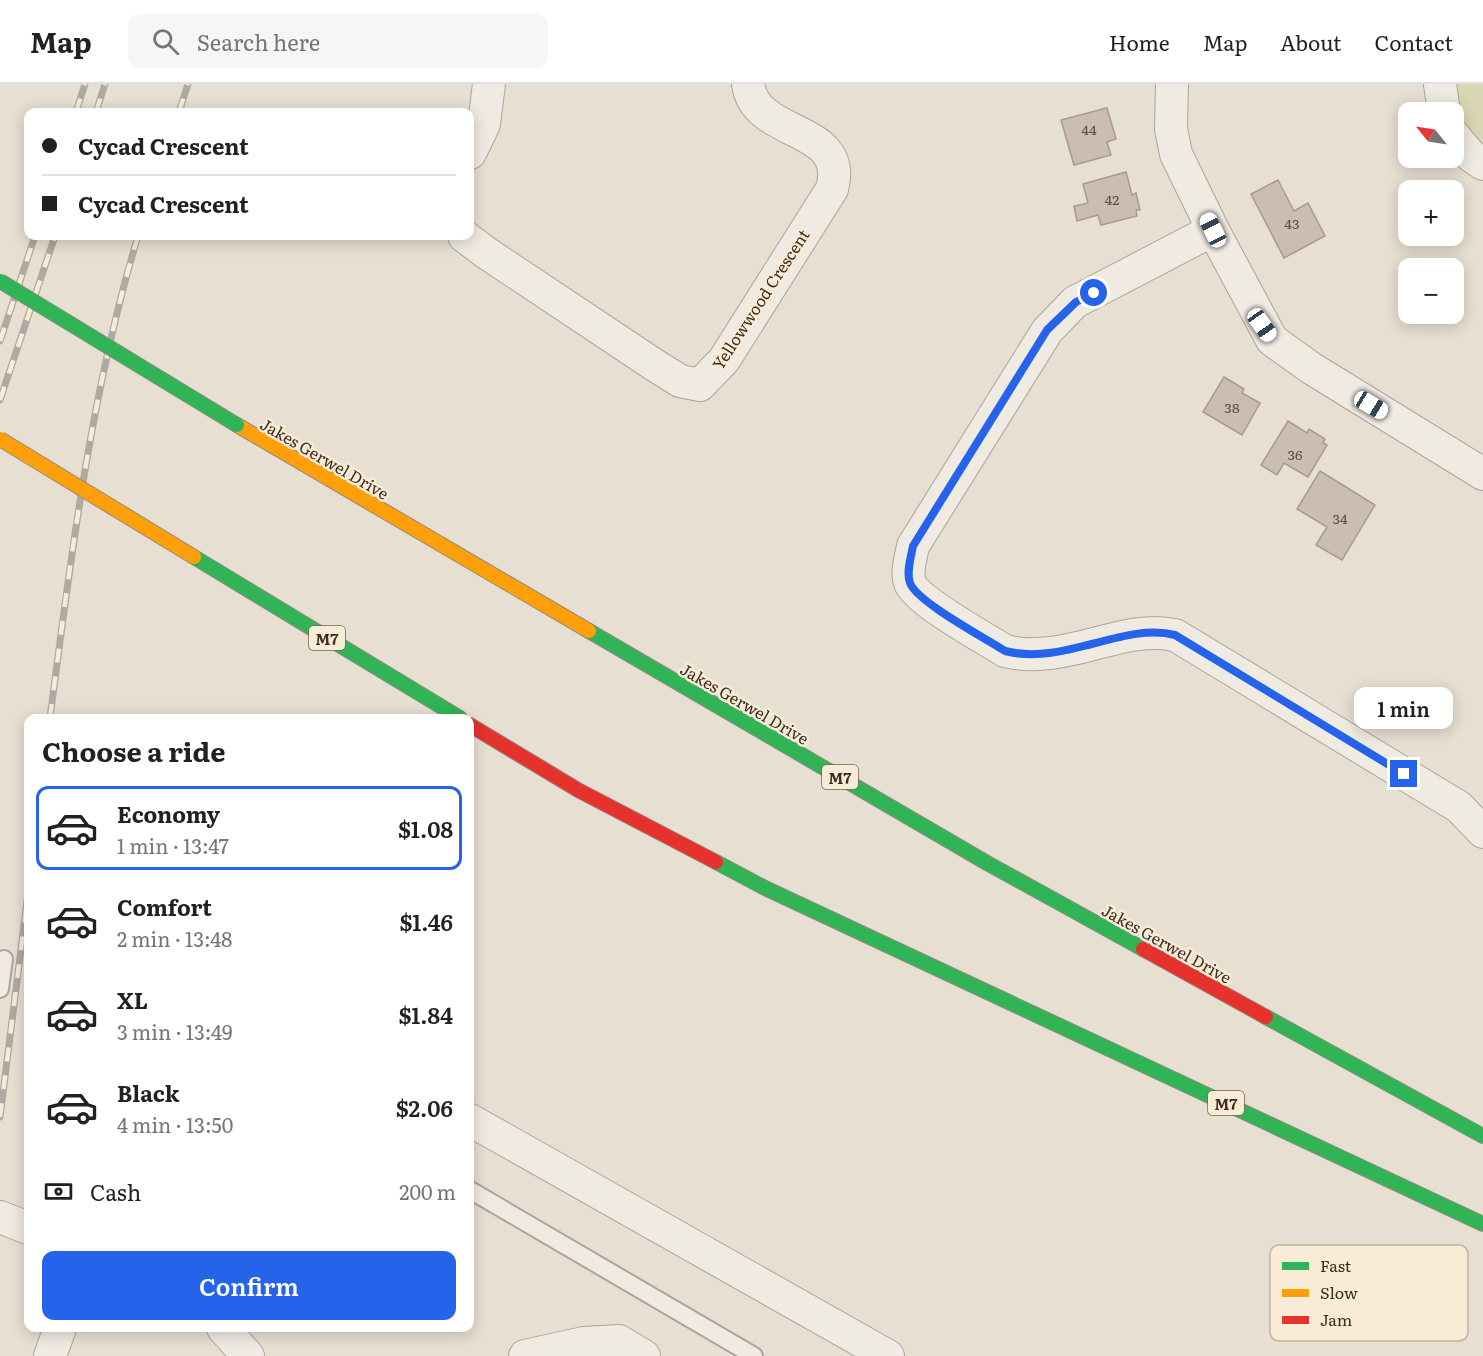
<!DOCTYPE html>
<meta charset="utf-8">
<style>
:root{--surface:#fff;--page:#f6f6f6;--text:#202124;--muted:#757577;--line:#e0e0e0;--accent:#2563eb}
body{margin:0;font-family:Literata,serif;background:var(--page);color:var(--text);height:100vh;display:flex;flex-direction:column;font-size:22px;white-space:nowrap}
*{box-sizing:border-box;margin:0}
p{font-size:20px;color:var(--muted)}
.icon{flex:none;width:33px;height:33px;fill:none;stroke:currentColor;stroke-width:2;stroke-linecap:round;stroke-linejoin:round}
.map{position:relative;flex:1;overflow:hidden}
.side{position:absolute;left:24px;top:630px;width:450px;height:618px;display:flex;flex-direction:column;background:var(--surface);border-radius:12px;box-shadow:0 3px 15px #0003}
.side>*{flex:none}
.guide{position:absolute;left:24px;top:24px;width:450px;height:132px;border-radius:12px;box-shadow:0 3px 15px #0003;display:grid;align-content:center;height:132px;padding:0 18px;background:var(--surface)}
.needle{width:39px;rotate:300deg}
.buttons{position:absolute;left:1398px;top:18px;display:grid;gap:12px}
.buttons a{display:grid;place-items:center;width:66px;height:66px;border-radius:12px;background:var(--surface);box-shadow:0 3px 15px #0003;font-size:30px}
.end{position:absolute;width:27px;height:27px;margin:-14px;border:8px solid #2563eb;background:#fff;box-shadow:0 0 0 3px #fff}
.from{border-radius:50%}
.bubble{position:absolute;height:42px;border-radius:12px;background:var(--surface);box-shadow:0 3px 15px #0003;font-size:20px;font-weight:600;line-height:42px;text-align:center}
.car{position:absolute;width:18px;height:36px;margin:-18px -9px;border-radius:8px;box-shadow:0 0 4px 2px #0007;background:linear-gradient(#fff 24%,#345 0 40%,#fff 0 76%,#345 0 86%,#fff 0)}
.guide b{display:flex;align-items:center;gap:21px;height:57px;font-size:22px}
.guide b+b{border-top:2px solid var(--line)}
.guide i{width:15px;height:15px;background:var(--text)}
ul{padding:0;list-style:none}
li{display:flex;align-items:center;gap:18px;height:84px;margin:0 12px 9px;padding:0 6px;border:3px solid transparent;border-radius:12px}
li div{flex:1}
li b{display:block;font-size:22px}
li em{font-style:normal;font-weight:600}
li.active{border-color:var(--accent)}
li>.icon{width:54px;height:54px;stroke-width:1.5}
h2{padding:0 18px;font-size:27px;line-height:72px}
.pay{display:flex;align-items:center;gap:15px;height:66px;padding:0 18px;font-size:22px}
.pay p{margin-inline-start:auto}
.button{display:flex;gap:12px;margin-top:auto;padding:12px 18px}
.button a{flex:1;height:69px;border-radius:12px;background:var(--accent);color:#fff;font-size:24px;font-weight:600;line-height:69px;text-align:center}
header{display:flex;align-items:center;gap:36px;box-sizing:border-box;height:84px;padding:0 30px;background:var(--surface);border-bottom:2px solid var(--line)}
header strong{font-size:28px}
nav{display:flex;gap:33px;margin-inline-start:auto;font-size:21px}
.search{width:420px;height:54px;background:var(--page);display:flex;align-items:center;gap:15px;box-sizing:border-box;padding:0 21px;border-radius:12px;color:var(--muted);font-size:22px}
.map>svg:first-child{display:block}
.green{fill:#d9d7b3}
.building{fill:#cbbdb1;stroke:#a89a8f;stroke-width:1.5}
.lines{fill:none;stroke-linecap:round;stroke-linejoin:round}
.lane-casing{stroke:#ada499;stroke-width:20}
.street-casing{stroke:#ada499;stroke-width:34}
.fast-casing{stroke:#928a80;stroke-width:16}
.slow-casing{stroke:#928a80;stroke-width:16}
.jam-casing{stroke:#928a80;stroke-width:16}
.lane{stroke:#efeae2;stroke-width:16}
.street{stroke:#efeae2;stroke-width:32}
.fast{stroke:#30b455;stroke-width:14}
.slow{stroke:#ff9f0a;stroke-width:14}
.jam{stroke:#e5322d;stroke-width:14}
.rail-casing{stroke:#aea9a2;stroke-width:7}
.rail{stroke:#f8ecd7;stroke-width:4.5;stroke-dasharray:14;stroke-linecap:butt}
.fast-bridge-casing{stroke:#928a80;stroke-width:16;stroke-linecap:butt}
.slow-bridge-casing{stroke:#928a80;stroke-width:16;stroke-linecap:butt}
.fast-bridge{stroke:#30b455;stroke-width:14}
.slow-bridge{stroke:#ff9f0a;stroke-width:14}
.route{stroke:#2563eb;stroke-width:8}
.labels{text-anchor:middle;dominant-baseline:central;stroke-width:5;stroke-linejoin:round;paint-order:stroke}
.number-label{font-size:14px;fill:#605044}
.shield{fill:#f8ecd7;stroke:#756656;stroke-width:1.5}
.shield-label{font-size:15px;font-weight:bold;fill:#3d2c1f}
.street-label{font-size:16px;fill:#3d2c1f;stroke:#f8ecd7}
.key{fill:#f8ecd7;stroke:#c0b2a0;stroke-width:1.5}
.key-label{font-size:16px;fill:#3d2c1f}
</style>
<header>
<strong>Map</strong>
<div class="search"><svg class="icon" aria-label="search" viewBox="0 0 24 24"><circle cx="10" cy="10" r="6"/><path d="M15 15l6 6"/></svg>Search here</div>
<nav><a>Home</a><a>Map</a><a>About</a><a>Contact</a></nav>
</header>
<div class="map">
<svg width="1483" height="1272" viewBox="0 0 1483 1272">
<rect width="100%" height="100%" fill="#e7dfd1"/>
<path class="green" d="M1453,0h30v65c-20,-20 -28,-37 -30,-65z"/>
<path class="building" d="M1107,24l9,31 -9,3 4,13 -37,10 -13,-45z
M1126,88l6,23 4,-2 4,17h-4l1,6 -36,9 -3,-10 -21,6 -3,-15 14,-3 -5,-19z
M1278,96l16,31 14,-8 17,33 -41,22 -33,-64z
M1224,293l20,12 -2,4 18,10 -18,32 -39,-23z
M1288,337l19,12 2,-4 16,10 -2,4 4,2 -19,32 -24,-14 -7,12 -16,-10z
M1320,387l55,34 -33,55 -26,-15 11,-18 -30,-18z"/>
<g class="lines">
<defs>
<path id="lane" d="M0,905l4,-30
M470,1106l284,166"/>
<path id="street" d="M1172,0l-1,45 5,25 37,76 59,110 39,28 172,106
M1440,0l4,28
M1454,52l16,19 13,9
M470,69l14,-29 5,-40
M1213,146l-138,72 -28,29 -134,215c-2,11 -7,26 -3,37 8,19 75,55 95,68 60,15 118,-28 170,-16l284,172 24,25
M464,152l21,16 168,112 27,17 20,4 24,-25 108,-171c18,-65 -77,-50 -84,-105
M470,1036l418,236
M0,1133l28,11
M223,1244l25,28
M50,1272l10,-28
M525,1272l59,-13 35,-2 25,15"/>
<path id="fast" d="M194,473l266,161
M589,547l398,232 156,86
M716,778l49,26 718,336
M1266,933l217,119"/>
<path id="slow" d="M237,341l352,206"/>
<path id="jam" d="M470,641l108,65 138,72
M1143,865l123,68"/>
</defs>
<use href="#lane" class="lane-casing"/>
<use href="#street" class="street-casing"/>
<use href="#fast" class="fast-casing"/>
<use href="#slow" class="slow-casing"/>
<use href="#jam" class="jam-casing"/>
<use href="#lane" class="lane"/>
<use href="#street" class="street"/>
<use href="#fast" class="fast"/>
<use href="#slow" class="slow"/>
<use href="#jam" class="jam"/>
<defs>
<path id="rail" d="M76,28l9,-28
M96,28l9,-28
M179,28l9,-28
M0,257l35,-105
M0,316l55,-164
M50,634c21,-162 41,-326 88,-482
M0,1033l28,-224"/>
</defs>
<use href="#rail" class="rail-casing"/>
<use href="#rail" class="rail"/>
<defs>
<path id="fast-bridge" d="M0,197l237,144"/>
<path id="slow-bridge" d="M0,355l194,118"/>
</defs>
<use href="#fast-bridge" class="fast-bridge-casing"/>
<use href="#slow-bridge" class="slow-bridge-casing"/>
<use href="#fast-bridge" class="fast-bridge"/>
<use href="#slow-bridge" class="slow-bridge"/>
</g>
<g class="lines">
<path class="route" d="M1094,209l-18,9 -29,28 -134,216c-2,11 -7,26 -3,37 7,19 75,55 95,68 60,15 118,-29 170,-16l229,139"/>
</g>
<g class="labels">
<g class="number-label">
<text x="1089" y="45">44</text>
<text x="1112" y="115">42</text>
<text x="1292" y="139">43</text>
<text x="1232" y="323">38</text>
<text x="1295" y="370">36</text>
<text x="1340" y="434">34</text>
</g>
<g class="shield">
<rect x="309" y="542" width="36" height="24" rx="4.5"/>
<rect x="822" y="681" width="36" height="24" rx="4.5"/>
<rect x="1208" y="1007" width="36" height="24" rx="4.5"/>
</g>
<g class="shield-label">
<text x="327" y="554">M7</text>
<text x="840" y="693">M7</text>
<text x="1226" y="1019">M7</text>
</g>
<g class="street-label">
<text transform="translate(760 215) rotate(-57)">Yellowwood Crescent</text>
<text transform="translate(325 374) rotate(30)">Jakes Gerwel Drive</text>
<text transform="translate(745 619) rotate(30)">Jakes Gerwel Drive</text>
<text transform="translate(1167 859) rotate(29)">Jakes Gerwel Drive</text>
</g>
</g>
<rect x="1270" y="1161" width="198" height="96" rx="9" class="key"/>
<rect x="1282" y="1178" width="27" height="8" fill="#30b455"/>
<rect x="1282" y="1205" width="27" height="8" fill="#ff9f0a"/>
<rect x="1282" y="1232" width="27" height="8" fill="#e5322d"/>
<g class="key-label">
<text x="1320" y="1188">Fast</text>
<text x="1320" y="1215">Slow</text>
<text x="1320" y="1242">Jam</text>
</g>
</svg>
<div class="buttons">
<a><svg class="needle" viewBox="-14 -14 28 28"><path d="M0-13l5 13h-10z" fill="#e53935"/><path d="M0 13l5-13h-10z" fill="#757577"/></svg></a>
<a>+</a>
<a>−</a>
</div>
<i class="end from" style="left:1094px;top:209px"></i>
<i class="end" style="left:1404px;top:690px"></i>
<div class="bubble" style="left:1354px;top:603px;width:99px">1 min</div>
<i class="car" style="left:1213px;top:146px;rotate:334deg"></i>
<i class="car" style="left:1262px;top:241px;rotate:145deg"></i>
<i class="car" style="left:1371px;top:321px;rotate:121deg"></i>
<div class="guide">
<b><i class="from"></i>Cycad Crescent</b>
<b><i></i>Cycad Crescent</b>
</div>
<section class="side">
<h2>Choose a ride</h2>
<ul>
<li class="active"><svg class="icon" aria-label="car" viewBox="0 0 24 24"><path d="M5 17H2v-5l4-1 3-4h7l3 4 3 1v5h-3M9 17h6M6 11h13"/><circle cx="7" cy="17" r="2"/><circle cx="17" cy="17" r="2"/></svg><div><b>Economy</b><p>1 min · 13:47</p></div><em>$1.08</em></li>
<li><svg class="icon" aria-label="car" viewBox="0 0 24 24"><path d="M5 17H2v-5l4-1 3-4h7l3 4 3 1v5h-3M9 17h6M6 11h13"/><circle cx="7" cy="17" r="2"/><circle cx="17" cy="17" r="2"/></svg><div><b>Comfort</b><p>2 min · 13:48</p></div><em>$1.46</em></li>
<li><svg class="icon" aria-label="car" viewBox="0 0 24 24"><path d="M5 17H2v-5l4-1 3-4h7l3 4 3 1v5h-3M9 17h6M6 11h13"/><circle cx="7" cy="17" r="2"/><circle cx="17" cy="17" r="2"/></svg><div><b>XL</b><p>3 min · 13:49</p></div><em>$1.84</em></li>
<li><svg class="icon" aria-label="car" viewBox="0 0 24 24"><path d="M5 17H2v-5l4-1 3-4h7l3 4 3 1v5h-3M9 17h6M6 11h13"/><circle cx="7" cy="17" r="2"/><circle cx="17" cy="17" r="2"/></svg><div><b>Black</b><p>4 min · 13:50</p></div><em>$2.06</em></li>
</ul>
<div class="pay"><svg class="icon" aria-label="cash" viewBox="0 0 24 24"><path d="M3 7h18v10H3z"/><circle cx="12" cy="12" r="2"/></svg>Cash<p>200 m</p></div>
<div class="button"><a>Confirm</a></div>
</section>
</div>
